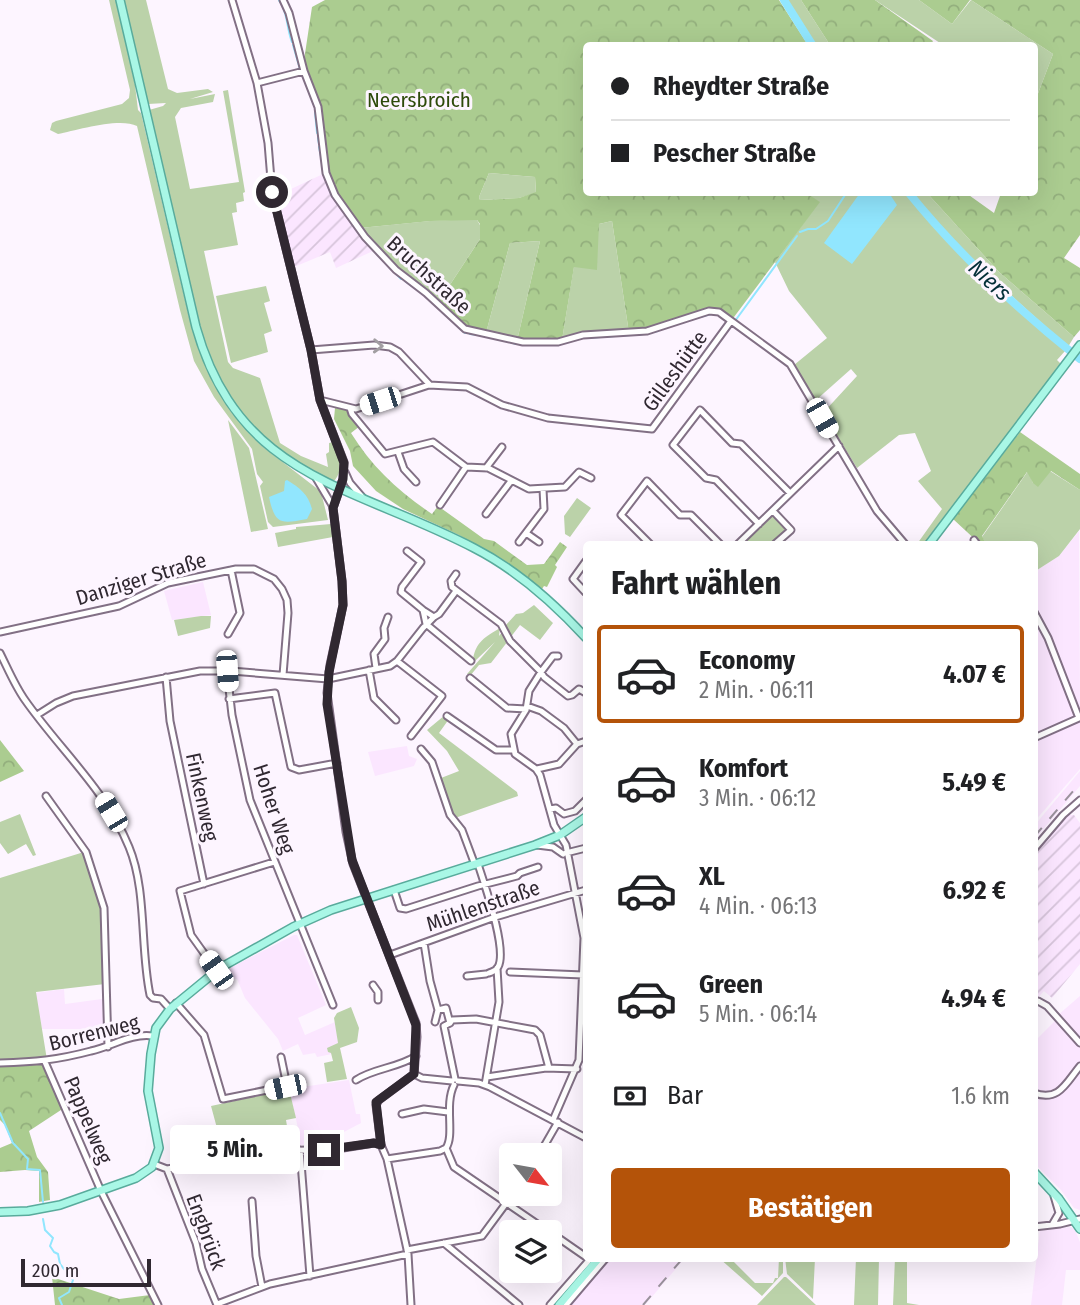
<!DOCTYPE html>
<html lang="de">
<meta charset="utf-8">
<style>
:root{--surface:#fff;--page:#f6f6f6;--text:#202124;--muted:#757577;--line:#e0e0e0;--accent:#b45309}
body{margin:0;font-family:"Fira Sans Condensed",sans-serif;background:var(--page);color:var(--text);height:100vh;display:flex;flex-direction:column;font-size:26px;white-space:nowrap}
*{box-sizing:border-box;margin:0}
p{font-size:23px;color:var(--muted)}
.icon{flex:none;width:38px;height:38px;fill:none;stroke:currentColor;stroke-width:2;stroke-linecap:round;stroke-linejoin:round}
.map{position:relative;flex:1;overflow:hidden}
.details{position:absolute;left:583px;top:541px;width:455px;height:721px;display:flex;flex-direction:column;background:var(--surface);border-radius:7px;box-shadow:0 7px 28px #0002}
.details>*{flex:none}
.top-card{position:absolute;left:583px;top:42px;width:455px;height:154px;border-radius:7px;box-shadow:0 7px 28px #0002;display:grid;align-content:center;height:154px;padding:0 28px;background:var(--surface)}
.needle{width:46px;rotate:121deg}
.buttons{position:absolute;left:499px;top:1143px;display:grid;gap:14px}
.buttons a{display:grid;place-items:center;width:63px;height:63px;border-radius:7px;background:var(--surface);box-shadow:0 7px 28px #0002;font-size:35px}
.scale{position:absolute;left:21px;bottom:18px;width:130px;box-sizing:border-box;padding-left:7px;border:4px solid #302831;border-top:0;font-size:19px;line-height:24px;white-space:nowrap;color:#302831;-webkit-text-stroke:5px #fdf5ff;paint-order:stroke}
.end{position:absolute;width:32px;height:32px;margin:-16px;border:9px solid #302831;background:#fff;box-shadow:0 0 0 4px #fff}
.from{border-radius:50%}
.bubble{position:absolute;height:49px;border-radius:7px;background:var(--surface);box-shadow:0 7px 28px #0002;font-size:23px;font-weight:700;line-height:49px;text-align:center}
.car{position:absolute;width:21px;height:42px;margin:-21px -10px;border-radius:9px;box-shadow:0 0 5px 2px #0007;background:linear-gradient(#fff 24%,#345 0 40%,#fff 0 76%,#345 0 86%,#fff 0)}
.top-card b{display:flex;align-items:center;gap:24px;height:66px;font-size:26px}
.top-card b+b{border-top:2px solid var(--line)}
.top-card i{width:18px;height:18px;background:var(--text)}
ul{padding:0;list-style:none}
li{display:flex;align-items:center;gap:21px;height:98px;margin:0 14px 10px;padding:0 14px;border:4px solid transparent;border-radius:7px}
li div{flex:1}
li b{display:block;font-size:26px}
li em{font-style:normal;font-weight:700}
li.current{border-color:var(--accent)}
li>.icon{width:63px;height:63px;stroke-width:1.5}
h2{padding:0 28px;font-size:32px;line-height:84px}
.pay{display:flex;align-items:center;gap:18px;height:77px;padding:0 28px;font-size:26px}
.pay p{margin-inline-start:auto}
.cta{display:flex;gap:14px;margin-top:auto;padding:14px 28px}
.cta a{flex:1;height:80px;border-radius:7px;background:var(--accent);color:#fff;font-size:28px;font-weight:700;line-height:80px;text-align:center}
.map>svg:first-child{display:block}
.built{fill:#fbe6ff}
.industrial{fill:url(#industrial-furrows)}
.green{fill:#bbd2a9}
.forest{fill:url(#forest-crowns);fill-rule:evenodd}
.water{fill:#91e6fe}
.lines{fill:none;stroke-linecap:round;stroke-linejoin:round}
.stream{stroke:#91e6fe;stroke-width:2}
.river{stroke:#91e6fe;stroke-width:8}
.minor-casing{stroke:#827085;stroke-width:9}
.major-casing{stroke:#59ab9c;stroke-width:10}
.minor{stroke:#fff;stroke-width:5}
.major{stroke:#a9f7e6;stroke-width:7}
.rail{stroke:#9a929c;stroke-width:2;stroke-dasharray:12 12;stroke-linecap:butt}
.oneway{stroke:#a29ea2}
.route{stroke:#302831;stroke-width:9}
.labels{text-anchor:middle;dominant-baseline:central;stroke-width:6;stroke-linejoin:round;paint-order:stroke}
.park-label{font-size:21px;fill:#2d4a0a;stroke:#fdf5ff}
.street-label{font-size:21px;fill:#302831;stroke:#fdf5ff}
.water-label{font-size:23px;font-style:italic;fill:#042f39;stroke:#fdf5ff}
</style>
<div class="map">
<svg width="1080" height="1305" viewBox="0 0 1080 1305">
<defs>
<pattern id="industrial-furrows" width="10" height="10" patternUnits="userSpaceOnUse" patternTransform="scale(1.75)"><rect width="10" height="10" fill="#fbe6ff"/><path d="M-1 1l2-2M0 10L10 0M9 11l2-2" fill="none" stroke="#d7c5db"/></pattern>
<pattern id="forest-crowns" width="20" height="18" patternUnits="userSpaceOnUse" patternTransform="scale(1.75)"><rect width="20" height="18" fill="#abcc90"/><path d="M2 6a3 3 0 1 1 6 0M12 15a3 3 0 1 1 6 0" fill="none" stroke="#93af7d"/></pattern>
</defs>
<rect width="100%" height="100%" fill="#fdf5ff"/>
<path class="built" d="M1079,531l1,177 -7,3 7,12v46l-46,53v-250l25,-16z
M203,582l8,33 -39,5 -8,-29z
M407,746l2,10 8,3 -3,7 -39,10 -7,-24z
M1080,771v15l-46,54v-14z
M294,935h3l29,70 -28,13 7,17 30,-13 3,21 -6,11 -15,3 -2,-4 -12,2 -5,-11 -15,7 -5,-12 -33,-41 -8,-19 -5,-1 -6,-8z
M64,989l1,15 37,-5 1,30h-61l-7,-36z
M1080,996v214l-6,-2 -13,-18 -27,-27v-121l25,-25 -1,-2z
M349,1080l7,34h4l1,9 -19,10 1,11 -45,1 2,-8 -11,-48z
M1071,1227l4,3 5,12v28h-14l-4,35h-31l9,-75z
M608,1258h59l4,4 3,-4h11l-40,47h-78z"/>
<path class="industrial" d="M323,174l10,25 40,52 -37,17 -6,-16 -36,15 -18,-71z
M1068,815h6l6,8v141l-28,34 -8,-7 -10,11v-148z"/>
<path class="green" d="M109,0h7l19,85 3,25 3,3 48,204 18,52 20,35 17,23 18,19 62,48 -2,2 6,24 -55,7 -5,-5 -8,-36 3,-4 -6,-8 -5,-25 -38,-52 -20,-36 -14,-51 -43,-184c-17,-9 -60,4 -79,8l-8,-4 2,-7 4,-2 66,-17 7,-6 1,-8z
M123,0h23l22,89 9,4 31,-4 5,3 -23,7 25,-5 -2,8 -32,6 -6,9 15,72 49,-7 -16,-91 5,-1 17,102 -2,1 1,8 -8,2 1,9 -5,1 6,32 -34,6 24,111 5,6 27,10 20,65 21,13 27,11 -2,-13 3,-2v-9l5,-1c5,12 10,27 1,38 -11,1 -24,-9 -34,-15 -54,-34 -81,-74 -101,-134l-51,-221 14,-4 3,-3 -18,1z
M787,0h14l29,45h-15z
M875,0h44l33,24 19,-24 82,54 -19,50v-58l-91,-1z
M489,173l46,4 1,16 -17,5 -39,2 -1,-3z
M805,193h100c48,59 102,108 160,158l-8,9 4,4 -135,180h-9l25,-35 -24,-28 13,-10 -16,-38 -16,2 -42,33 -34,-55 34,-37 -6,-7 -36,32 -21,-36 33,-27 -38,-47 -14,-29 44,-60z
M911,193h16l72,79 75,65 -6,10 -110,-100z
M472,219l5,1 3,5v14l-42,64 -40,-33 -38,-42 70,-7z
M612,221l17,112h-28l-39,7 12,-74 25,-42z
M540,241l-23,100 -31,-8 24,-90z
M266,286l4,15 -6,2 8,28 -8,3 4,18 -37,11 -15,-67z
M228,420l21,28 19,81 -17,3z
M1028,471l5,12 17,-12 30,19v39l-21,27 -25,16v-28h-48l-4,-7z
M577,498l14,10 -21,29 -5,-3 -1,-18z
M773,515l13,13 -1,5 -14,11h-28z
M331,524l2,13 -55,10 -3,-14 21,-4v-2z
M534,605l19,18 -13,17 -20,-15 -10,13 -5,-12 11,-12 7,-1z
M201,616h10l-1,12 -32,8 -4,-16z
M500,628l-1,8 4,-5 5,10 -17,22 -12,2 -9,11 -3,-2 28,-32 -20,19 -2,-2c3,-17 12,-22 27,-31z
M445,715l4,4 -10,14 78,59 1,4 -63,22 -14,-40 18,-7 -12,-20 -20,-21z
M20,814l16,41 -3,1 -7,-12 -18,10 -8,-11v-21z
M84,852l19,59 2,73 -69,8 11,68 -47,1v-183z
M351,1007l8,21 -2,14 -17,6 7,31 -20,3 -3,-19 9,-2 -2,-8 -3,-1 -1,-4 11,-5 -4,-25 3,-5z
M289,1089l7,29 -10,2 4,24 -66,10 -13,-48z
M719,1258h11l25,25h18l2,-5h3l1,-20h4v15l-21,23z
M785,1258h30l-2,41 -26,-25z
M856,1258h23l-1,47h-24z
M895,1258h12v45l12,2h-26z
M784,1277h2l30,28h-59z"/>
<path class="forest" d="M325,0h454l29,45 -222,1v146h219l15,10 -89,119 -15,-10 -87,22 -17,-112 -13,3 -2,46 -23,-3 -12,73 -45,1 23,-100 -30,2 -24,90 -17,-2 -31,-28 42,-64v-15l-3,-4 -46,1 -71,7 -23,-32 -8,-17 -10,-71 -16,-41 9,-60zM489,173l46,4 1,15 -17,6 -39,2 -1,-3z
M801,0h74l58,41 -3,5 -100,-1z
M919,0h51l-18,24z
M971,0h109v235l-16,23 16,10v62l-6,7 -75,-65 -72,-79h39l28,20 7,-20 33,-1v-88l19,-50z
M335,408l14,1 11,17 -9,7c21,34 47,58 81,81l6,-8 46,33 10,2 33,24 17,-1 16,-22 7,5 -12,18 2,2 -10,20 -3,-1 -2,3 -41,-30 -42,-24 -56,-26 -27,-18 -23,-25 -3,-15 -16,-32z
M1020,432l60,42v16l-29,-19 -13,16 -5,-4 -6,-11 -45,64 4,8h-6l-27,-25z
M0,740l24,31 -24,11z
M42,1064l3,2 19,42 -35,23 8,26 11,15 2,28 -11,2v-31l-14,-1 -25,2v-24l12,-5 -7,-18 -5,-5v-55z
M52,1277l67,22 31,-4 5,10h-100z"/>
<path class="water" d="M860,193h29l8,12 -45,59 -28,-21z
M287,480c13,8 21,14 25,29l-5,10c-26,5 -32,6 -38,-22l15,-6 1,-10z"/>
<g class="lines">
<path class="stream" d="M279,0l1,2
M785,2l1,-2
M282,5c6,12 5,25 10,37
M293,45l7,24
M302,74l12,31
M315,112l2,21
M318,138l1,6
M319,147l4,19
M324,176l8,20
M335,200l28,39
M800,232l8,-3h8l12,-8 19,-29
M377,254l5,5
M385,262l5,5
M393,270l8,9
M405,281l14,10
M443,312l22,21
M700,317l11,-3
M735,321l62,-85
M470,334l9,1
M638,335l20,-4
M585,338l45,-3
M503,340l13,4
M560,344l22,-6
M522,345h20
M0,1113l13,30 15,16 -1,10 13,1 3,32
M43,1219l2,11 8,8 -3,8 4,6 4,2 2,10 13,16 -4,12 -10,6 3,7"/>
<path class="river" d="M784,0l29,46
M908,192c51,63 109,117 172,167"/>
<defs>
<path id="minor" d="M232,0l25,83 11,60 4,49 39,158 9,50 24,62 -1,17 -10,29 9,73 1,24 -13,60 -3,28 19,139 7,32 63,159 1,14 -3,37
M283,0l6,13 15,58 14,36 8,66 9,22 30,42 31,33 30,23 39,36 58,13h35l25,-7 64,-4 62,-20 10,1 71,52 87,147 28,33
M257,83l47,-12
M311,350l63,-5 16,2 9,5 31,33
M320,400l36,9 73,-24 38,2 35,18 46,13 104,11 79,-108
M350,408l2,6 33,40 48,-12 33,25 22,1 41,21 36,-2 14,-15 12,6
M398,452l6,17 12,13
M486,468l16,-21
M345,472l5,11 13,15
M316,478l16,27
M440,505l26,-38
M773,511l18,19 -16,14
M486,514l25,-33
M759,524l-43,-44 -10,-2 -33,-33 27,-35 32,33 9,1 49,49
M526,533l13,9
M974,540l3,4
M519,542l25,-33 -1,-20
M650,544l-29,-29 26,-34 33,34h11l29,29
M738,544l101,-98
M407,551l14,11 -19,25 -1,5 22,18
M586,561l-13,18 13,14
M456,574l-5,7 1,6 49,37 9,17 31,31 12,-16h5
M1034,612l14,26 31,80
M434,617l5,-3 17,-23
M0,632l119,-26 49,-23 68,-14h18l20,10 8,10 5,11 1,13 -5,62
M228,634l12,-21 -9,-43
M0,653c8,16 15,33 25,47 35,50 81,90 104,147 18,43 11,101 21,148l3,3 8,1 9,10
M397,661l45,35 -31,40
M376,668l-2,-14 11,-15 -1,-11 4,-11
M369,670l5,28 22,22
M227,671l5,44 18,85 83,205
M166,677l4,44 34,163
M470,678l37,30 19,1
M229,699l46,-6 16,74 8,3 38,-7
M527,706l14,5 23,17 13,16
M37,715l19,-12 17,-7 127,-25h31l97,8 62,-13 7,-5 26,-33 11,-11 -11,-7 3,14 45,37
M447,716l49,34h17
M1034,738l45,-20
M421,749l11,13 18,53 12,15 13,35
M537,769l22,-5 18,-20 9,-3
M46,796l40,56 18,56 4,139
M550,809l6,-1 8,6 11,-3 11,-11
M537,845l16,2 10,7
M1034,849l29,-34 17,-15
M566,853l20,-5
M478,864c6,19 30,86 20,103 -2,4 -4,4 -9,6
M394,890l6,18 6,1 72,-23 39,-10 3,-3 18,-6
M424,943l6,38 8,29 8,-2 4,15
M390,955l105,-38 91,-27
M216,970l-25,-35 -11,-44 94,-29
M510,972l73,3
M467,976l19,-2
M373,985l5,7v8
M1038,1001l9,5 33,37
M176,1003l28,32 19,64 64,-13 -6,-29
M435,1022l3,-12
M450,1023l2,-3 24,-1 59,11 5,5 9,33
M450,1023l-6,3 11,53
M45,1062l56,129 57,114
M0,1063c35,-1 57,-3 91,-12 22,-5 40,-18 62,-15
M414,1074l8,4 30,3
M487,1077l59,-9 31,1
M356,1080c18,-12 42,-12 60,-24
M458,1081l21,2 11,4 96,51
M485,1085l14,-83 -2,-34
M1034,1093c25,9 32,-10 46,-27
M402,1114l22,-5 24,3
M553,1120l26,-60 5,-122 -18,-93 -12,-20 -14,-50 -4,-6 -21,-15 -4,-20 15,-24 3,-19 12,-19 3,5 24,19 4,-1 7,-6 7,4
M446,1148l8,19 95,65
M446,1148c9,-13 -2,-43 8,-63
M300,1150l10,126
M539,1155l19,-33
M387,1159l53,-8 6,-3
M154,1164l13,5 109,-18 61,-2 37,-6 7,2
M167,1169l29,74 6,26 15,36
M252,1201l4,55 6,31
M1052,1225l7,-12 -5,-17
M1034,1227l26,-3 20,-5
M550,1232l36,25
M444,1243l75,62
M407,1250l75,-14 31,-42
M217,1304l53,-20 138,-30
M411,1305l-3,-51 -21,-95 -6,-14 -5,-40 3,-5 35,-26
M550,1305l41,-47
M566,1305l40,-47"/>
<path id="major" d="M120,0l76,327c43,153 158,158 278,221 43,22 80,55 112,90
M929,544l151,-199
M1034,1172l25,27 21,30
M0,1212l28,-1 32,-6 76,-27 16,-11 7,-19 -11,-57 3,-37 5,-26 14,-19 50,-41 73,-41 38,-17 204,-65 25,-10 26,-18
M559,1305l40,-47"/>
</defs>
<use href="#minor" class="minor-casing"/>
<use href="#major" class="major-casing"/>
<use href="#minor" class="minor"/>
<use href="#major" class="major"/>
<path class="rail" d="M1034,837l46,-54
M643,1305l40,-47"/>
</g>
<defs><path id="oneway-chevron" d="M-2-3.5L2.5 0L-2 3.5" fill="none" stroke-width="1.6" stroke-linecap="round" stroke-linejoin="round" transform="scale(1.75)"/></defs>
<use class="oneway" href="#oneway-chevron" transform="translate(378 346) rotate(2)"/>
<g class="lines">
<path class="route" d="M272,192l39,158 9,50 24,63 -1,16 -10,29 9,73 1,24 -14,67 -2,32 25,156 64,165 -2,49 -38,28 5,43 -7,-2 -50,7"/>
</g>
<g class="labels">
<g class="park-label">
<text x="419" y="100">Neersbroich</text>
</g>
<g class="street-label">
<text transform="translate(429 275) rotate(42)">Bruchstraße</text>
<text transform="translate(675 371) rotate(-54)">Gilleshütte</text>
<text transform="translate(141 579) rotate(-17)">Danziger Straße</text>
<text transform="translate(202 797) rotate(78)">Finkenweg</text>
<text transform="translate(274 809) rotate(72)">Hoher Weg</text>
<text transform="translate(483 906) rotate(-19)">Mühlenstraße</text>
<text transform="translate(94 1033) rotate(-14)">Borrenweg</text>
<text transform="translate(88 1120) rotate(67)">Pappelweg</text>
<text transform="translate(206 1232) rotate(70)">Engbrück</text>
</g>
<g class="water-label">
<text transform="translate(990 280) rotate(43)">Niers</text>
</g>
</g>
</svg>
<div class="buttons">
<a><svg class="needle" viewBox="-14 -14 28 28"><path d="M0-13l5 13h-10z" fill="#e53935"/><path d="M0 13l5-13h-10z" fill="#757577"/></svg></a>
<a><svg class="icon" aria-label="layers" viewBox="0 0 24 24"><path d="M12 4l9 5-9 5-9-5zM3 14l9 5 9-5"/></svg></a>
</div>
<div class="scale">200 m</div>
<i class="end from" style="left:272px;top:192px"></i>
<i class="end" style="left:324px;top:1150px"></i>
<div class="bubble" style="left:170px;top:1125px;width:130px">5 Min.</div>
<i class="car" style="left:380px;top:401px;rotate:252deg"></i>
<i class="car" style="left:822px;top:418px;rotate:150deg"></i>
<i class="car" style="left:227px;top:671px;rotate:176deg"></i>
<i class="car" style="left:111px;top:812px;rotate:329deg"></i>
<i class="car" style="left:216px;top:970px;rotate:325deg"></i>
<i class="car" style="left:285px;top:1087px;rotate:258deg"></i>
<div class="top-card">
<b><i class="from"></i>Rheydter Straße</b>
<b><i></i>Pescher Straße</b>
</div>
<section class="details">
<h2>Fahrt wählen</h2>
<ul>
<li class="current"><svg class="icon" aria-label="car" viewBox="0 0 24 24"><path d="M5 17H2v-5l4-1 3-4h7l3 4 3 1v5h-3M9 17h6M6 11h13"/><circle cx="7" cy="17" r="2"/><circle cx="17" cy="17" r="2"/></svg><div><b>Economy</b><p>2 Min. · 06:11</p></div><em>4.07 €</em></li>
<li><svg class="icon" aria-label="car" viewBox="0 0 24 24"><path d="M5 17H2v-5l4-1 3-4h7l3 4 3 1v5h-3M9 17h6M6 11h13"/><circle cx="7" cy="17" r="2"/><circle cx="17" cy="17" r="2"/></svg><div><b>Komfort</b><p>3 Min. · 06:12</p></div><em>5.49 €</em></li>
<li><svg class="icon" aria-label="car" viewBox="0 0 24 24"><path d="M5 17H2v-5l4-1 3-4h7l3 4 3 1v5h-3M9 17h6M6 11h13"/><circle cx="7" cy="17" r="2"/><circle cx="17" cy="17" r="2"/></svg><div><b>XL</b><p>4 Min. · 06:13</p></div><em>6.92 €</em></li>
<li><svg class="icon" aria-label="car" viewBox="0 0 24 24"><path d="M5 17H2v-5l4-1 3-4h7l3 4 3 1v5h-3M9 17h6M6 11h13"/><circle cx="7" cy="17" r="2"/><circle cx="17" cy="17" r="2"/></svg><div><b>Green</b><p>5 Min. · 06:14</p></div><em>4.94 €</em></li>
</ul>
<div class="pay"><svg class="icon" aria-label="cash" viewBox="0 0 24 24"><path d="M3 7h18v10H3z"/><circle cx="12" cy="12" r="2"/></svg>Bar<p>1.6 km</p></div>
<div class="cta"><a>Bestätigen</a></div>
</section>
</div>
